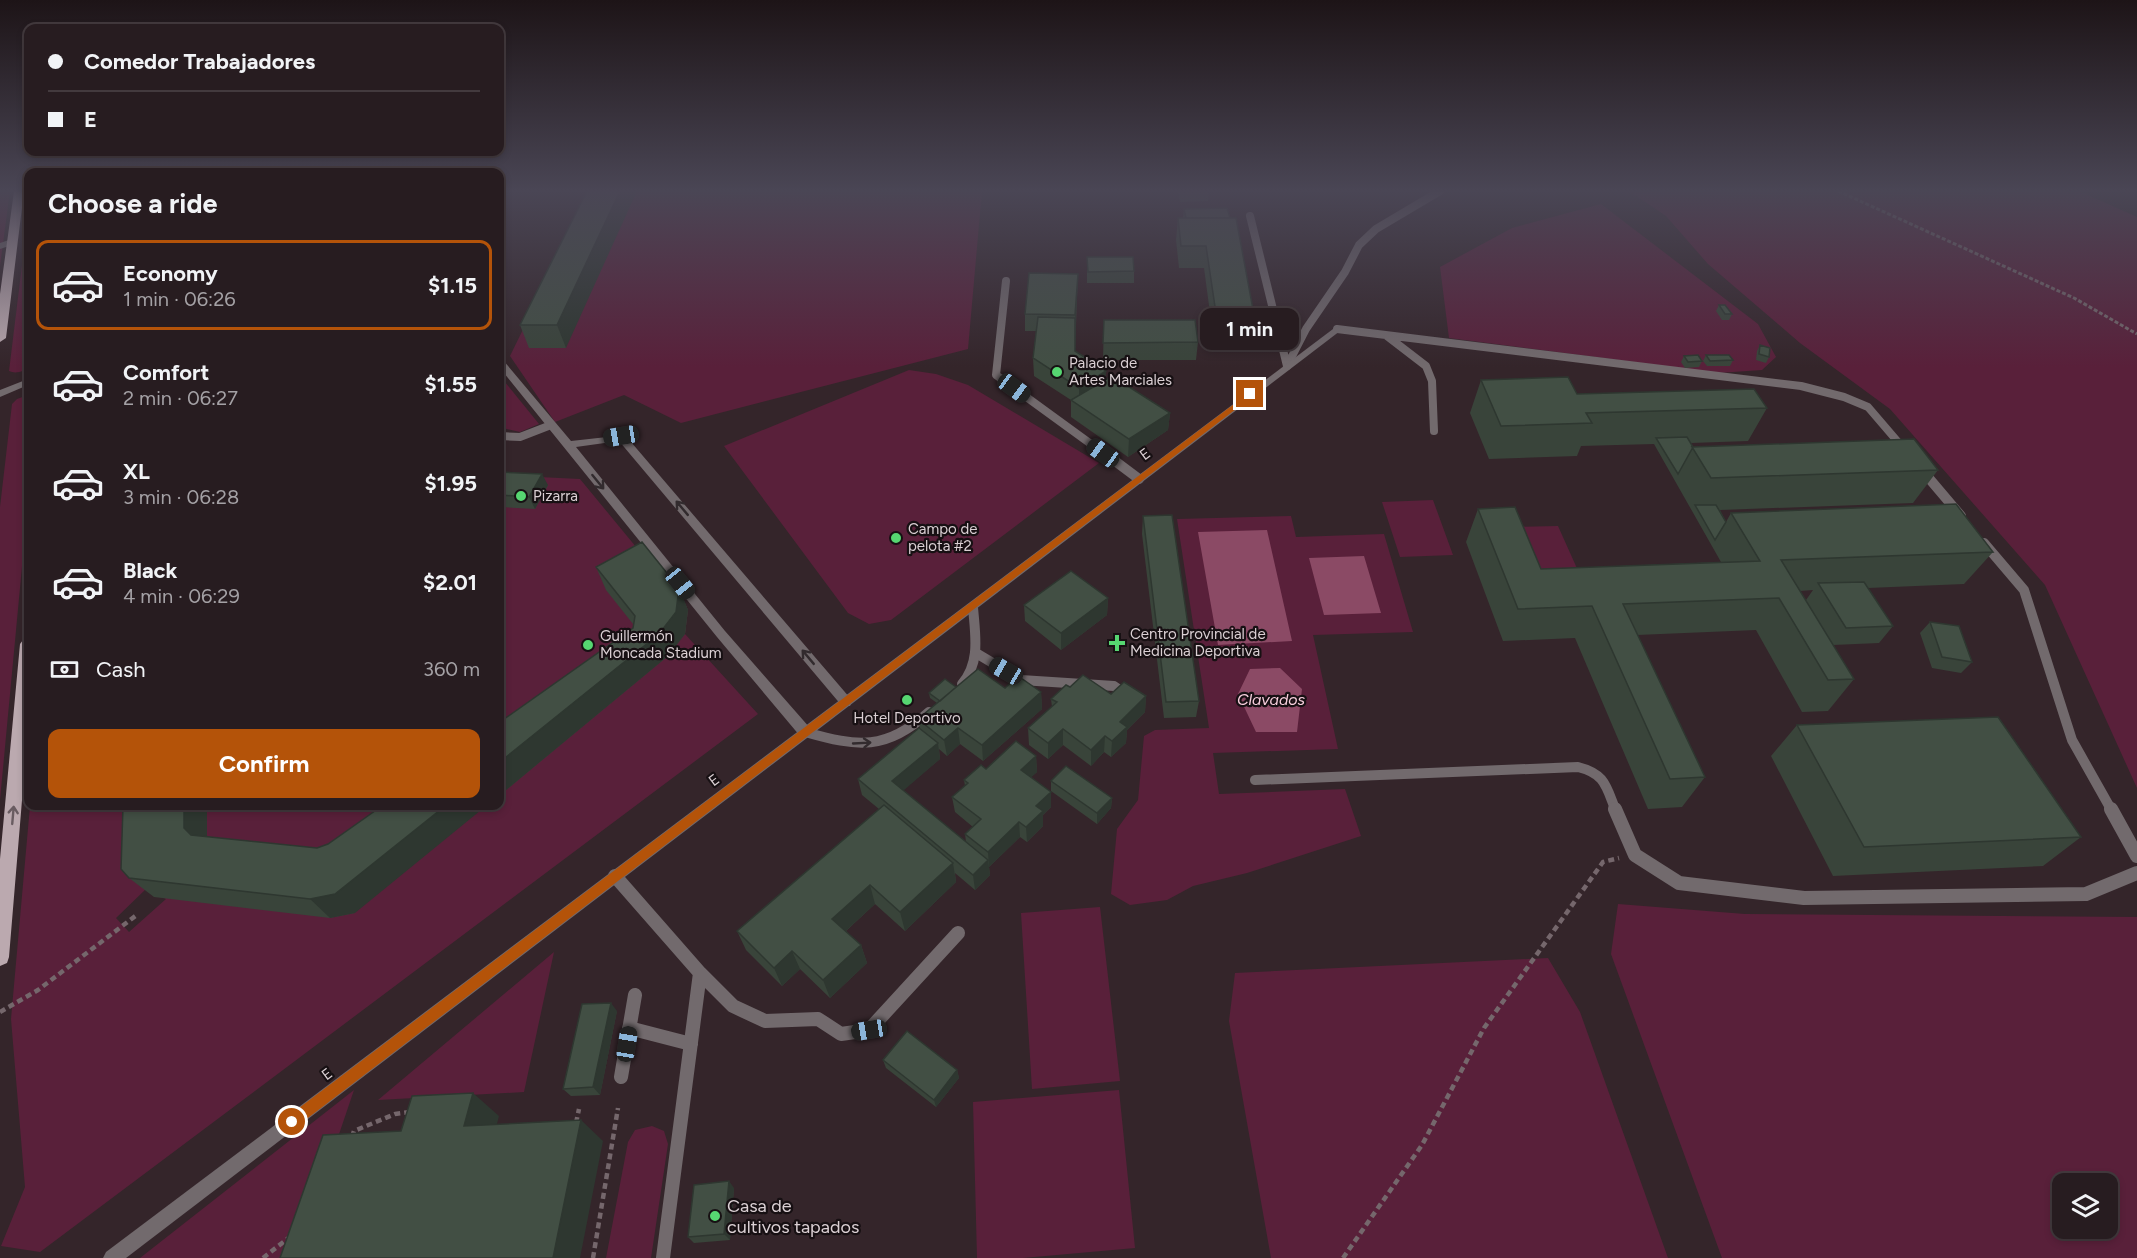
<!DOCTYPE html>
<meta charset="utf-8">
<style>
:root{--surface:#271c20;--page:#2f2529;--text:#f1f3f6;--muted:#a4a1a5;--line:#433a3e;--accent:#b45309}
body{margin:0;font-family:Figtree,sans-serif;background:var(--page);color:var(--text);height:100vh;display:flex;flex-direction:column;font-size:22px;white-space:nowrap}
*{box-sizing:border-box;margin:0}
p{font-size:20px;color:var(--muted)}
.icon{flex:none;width:33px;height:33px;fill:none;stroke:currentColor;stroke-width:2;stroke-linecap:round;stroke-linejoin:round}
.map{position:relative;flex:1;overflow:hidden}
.sheet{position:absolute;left:24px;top:168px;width:480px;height:642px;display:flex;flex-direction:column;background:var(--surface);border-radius:12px;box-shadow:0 3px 9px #0003,0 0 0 2px var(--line)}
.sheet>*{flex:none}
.banner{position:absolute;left:24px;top:24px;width:480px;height:132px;border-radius:12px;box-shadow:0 3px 9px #0003,0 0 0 2px var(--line);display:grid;align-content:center;height:132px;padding:0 24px;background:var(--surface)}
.buttons{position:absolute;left:2052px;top:1173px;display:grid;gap:12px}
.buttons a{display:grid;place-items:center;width:66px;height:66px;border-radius:12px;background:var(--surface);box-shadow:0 3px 9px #0003,0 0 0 2px var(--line);font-size:30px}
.end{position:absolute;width:27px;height:27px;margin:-14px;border:8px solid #b45309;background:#fff;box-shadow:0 0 0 3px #fff}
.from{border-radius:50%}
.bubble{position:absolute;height:42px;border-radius:12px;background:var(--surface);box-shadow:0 3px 9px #0003,0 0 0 2px var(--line);font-size:20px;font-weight:700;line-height:42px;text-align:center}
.car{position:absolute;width:18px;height:36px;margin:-18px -9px;border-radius:8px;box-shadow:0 0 4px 2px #0007;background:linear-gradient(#222 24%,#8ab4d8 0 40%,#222 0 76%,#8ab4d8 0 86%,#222 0)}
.banner b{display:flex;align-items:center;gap:21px;height:57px;font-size:22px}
.banner b+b{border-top:2px solid var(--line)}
.banner i{width:15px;height:15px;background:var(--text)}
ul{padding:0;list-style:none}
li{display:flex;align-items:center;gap:18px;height:90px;margin:0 12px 9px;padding:0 12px;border:3px solid transparent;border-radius:12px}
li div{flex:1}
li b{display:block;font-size:22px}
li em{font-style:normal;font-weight:700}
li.current{border-color:var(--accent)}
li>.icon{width:54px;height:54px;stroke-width:1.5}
h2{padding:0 24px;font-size:27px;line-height:72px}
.pay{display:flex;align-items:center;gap:15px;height:66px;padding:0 24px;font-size:22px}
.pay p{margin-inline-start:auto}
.button{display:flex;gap:12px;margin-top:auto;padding:12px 24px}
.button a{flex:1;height:69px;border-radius:12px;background:var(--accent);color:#fff;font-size:24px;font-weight:700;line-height:69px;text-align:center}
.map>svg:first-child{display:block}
.green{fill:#59203a;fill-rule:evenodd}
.water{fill:#8b4a65}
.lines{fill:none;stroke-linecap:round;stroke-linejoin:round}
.path-far1{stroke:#75676c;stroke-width:3;stroke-dasharray:4 2;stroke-linecap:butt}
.path{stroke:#75676c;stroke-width:4.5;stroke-dasharray:6 4;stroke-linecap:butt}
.service-far2{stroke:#726a6d;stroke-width:8}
.service-far1{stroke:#726a6d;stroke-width:10}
.service{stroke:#726a6d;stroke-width:14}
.minor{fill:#726a6d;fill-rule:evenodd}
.tertiary{fill:#726a6d;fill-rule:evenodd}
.primary{fill:#bba9af;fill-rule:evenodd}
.wall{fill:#39443a;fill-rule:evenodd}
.shaded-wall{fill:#2e3730}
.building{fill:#424f44;stroke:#2e3730;stroke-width:1.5}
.oneway{stroke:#322b2e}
.oneway2{stroke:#695c61}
.route{fill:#b45309}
.poi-dot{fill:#56d671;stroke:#171013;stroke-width:2}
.labels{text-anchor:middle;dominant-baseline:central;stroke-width:4.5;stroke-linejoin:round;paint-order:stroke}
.poi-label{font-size:15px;fill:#dbd0d4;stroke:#171013;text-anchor:start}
.street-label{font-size:15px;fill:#dbd0d4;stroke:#171013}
.water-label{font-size:16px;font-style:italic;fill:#f9d0de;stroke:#171013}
.near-poi-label{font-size:18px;fill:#dbd0d4;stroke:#171013;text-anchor:start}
</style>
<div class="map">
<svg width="2137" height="1258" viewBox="0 0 2137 1258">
<rect width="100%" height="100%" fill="#34252a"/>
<path class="green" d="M0,191h10l-10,75z
M591,191h391l-14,158 -287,74 -57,-28 -69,27 -45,-66z
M1629,191h450l58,26v571l-92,-203 -155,-176 -90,-66 -92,-79 -42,-48z
M1601,204l157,120 18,33 -14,13 -44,3 -269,-35 -9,-71 72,-39z
M28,216v150c-3,6 -13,8 -19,5z
M909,370l27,4 32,11 131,78 -208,157 -22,4 -21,-11 -124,-167z
M500,376l39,48 -19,8 -18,-4 -2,-3z
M28,395v108l-28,297v-293l12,-103 5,-5z
M500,475l80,4 108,131 -3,24 73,80 -718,538 -39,-6 24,-59 -14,-168 19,-213h470zM146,889l20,10 -37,33 -13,-14z
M1433,500l20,55 -53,2 -18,-55z
M1291,516l5,21 88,-3 29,98 -100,3 25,114 -125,4 6,41 126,-5 16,47 -114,37 -54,13 -26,14 -37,5 -19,-11 6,-65 21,-29 6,-64 11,-6 54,-2 -32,-209z
M1558,526l26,58 -54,1 -24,-58z
M1618,904l127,10 392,3v341h-415l-111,-304zM2062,1184h46v44h-46z
M1100,907l20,174 -88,8 -11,-176z
M554,952l-30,140 -146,8z
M1548,958l32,54 88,246h-397l-42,-237 6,-48z
M354,1090l-57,168h-157z
M1119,1090l16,158 -112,10h-46l-4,-156z
M652,1126l12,5 4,13 -17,114h-45l22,-116 7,-12z"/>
<path class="water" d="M1267,530l25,111 -74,4 -20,-113z
M1364,556l17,57 -57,2 -15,-57z
M1280,668l22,21 -5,43h-41l-18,-38 12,-25z"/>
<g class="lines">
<path class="path-far1" d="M1838,191l236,107 63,36"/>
<path class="path" d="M0,1012l38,-22 100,-76
M576,1123l3,-14
M352,1137l2,-6 41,-17 16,-2
M263,1258l28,-22
M593,1258l25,-150
M1343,1258l79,-113 62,-117 119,-166 16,-4"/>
<path class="service-far2" d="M1250,216l37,150
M1006,281l-10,94 121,88
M1337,329l464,57 43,11 24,10 36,42
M1387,336l39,30 6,15 2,50
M1287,366l19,-37 39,-57 14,-27 17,-16 64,-38
M500,436l20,1 31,-12"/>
<path class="service-far1" d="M1115,461l24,18
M1922,470l39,46
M1984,543l40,47 48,150 40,71
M976,653l45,27 93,6 13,9
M962,684c19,-22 13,-50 11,-77
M805,732c53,15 81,19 124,-20
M1255,780l323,-13c28,7 28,20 38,44"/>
<path class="service" d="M1615,809l20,46 44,28 125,15 282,-4 51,-21
M2111,809l26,47
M615,876l85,97 -37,285
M700,973l33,33 32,15 53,-2 23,15 28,-4 89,-97
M629,1028l62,16
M621,1077l14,-82"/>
<path class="minor" d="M12,239l4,3 -1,2 -15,5v-6z
M500,359l3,1 68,81 54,-6 225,263 2,4 -2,4h-8l-223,-265 -43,6 149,184 85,97 1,4 -1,4 -5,1 -5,-1 -83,-99 -217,-269z
M28,379v6l-28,12v-7z"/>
<path class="tertiary" d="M1337,326l5,3 -2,2 -1214,927h-23l3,-6z"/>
<path class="primary" d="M14,191h10l-18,147 -6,4v-48z
M28,638v90l-19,229 -2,6 -7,3v-107l20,-215 3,-4z"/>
</g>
<path class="wall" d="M587,191l-21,157h-37l-9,-23z
M1178,191h31l-1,10 -28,1z
M1184,209l71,111 -3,23h-38l-10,-75h-25l-3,-28 2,-22h5z
M1087,257l47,14v12h-47z
M1078,274l-3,77 30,29 65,33 -2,17 -40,27 -57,-40v-17l-37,-24 -1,-18 4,-27h-12v-17z
M1719,305l13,9 -3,6h-7l-6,-9z
M1104,320l94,22 -2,18h-93z
M1760,345l9,12 -3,6 -10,-3 1,-9z
M1706,355l27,5 -3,6h-23l-4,-5z
M1684,356l18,5 -3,6 -14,1 -4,-6z
M1481,380l96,14 190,14 -19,33 -57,2 2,4 245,23 -25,33 -193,7 6,12 5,-9 262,39 -29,32 -96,4 25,38 -14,17 -46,2 21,34 -26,32 -26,1 -46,-82 -119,5 68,142 -23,30 -34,2 -73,-171 -72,3 -37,-99 12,-33 63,60 180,-7 -67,-118 -73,2 -4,10 -88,3 -19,-46zM1813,590l-7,10 -6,-9z
M500,472l48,13 -13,24 -35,-2z
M1143,516l56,185 -3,16 -32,1 -22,-184z
M596,567l83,21 9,22 -3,24 -17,22 -168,139v-73l133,-94v-4l-27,-34z
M1108,598l-1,17 -46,35 -36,-29 -1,-16z
M1930,622l42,40 -11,11 -29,-5 -12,-35z
M956,687l49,1 36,4 1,17 -59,52 -23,-17 -13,12 -8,-7 1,10 -37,31 63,52 -1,-8 8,-7 -18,-15 -3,-15 13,-11 -1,-6 22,-11 50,-13 1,16 -6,5 20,15v15l-8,8v11l-16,16 -7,-5 -31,30 1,8 -15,15 -20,-17 1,9 -51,49 -30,-27 -29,27 15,14 6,18 -37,35 -30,-29 -18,17 -36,-36 -9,-19 142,-122 -17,-14 -4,-16 62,-51 -2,-9 19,-16 -7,-5 -1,-5z
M1070,687l41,7 35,2 -1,16 -18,18 -1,13 -15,14 -7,-5 -13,14 -28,-21 -15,14 -19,-14 -1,-17 24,-21 -1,-8z
M1797,725l284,112 -38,29 -210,10 -62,-120z
M1051,781l61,17 -1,10 -14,16 -46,-33z
M123,806h84v31l148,76 -25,5 -176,-21 -25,-19z
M617,1011l-17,84 -29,1 -8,-7z
M883,1060l74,10 2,8 -23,29 -50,-39z
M734,1188l-4,52 -36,3 -6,-6z"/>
<path class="shaded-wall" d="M620,191h17l-71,157 -9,-23z
M1078,274l-1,17 -2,41v-17z
M1106,371l-1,17 -26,17v-17z
M1170,413l-2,17 -40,27 1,-18z
M542,474l6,11 -13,24 -6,-12z
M679,588l9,22 -3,24 -17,22 -168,139v-33z
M1108,598l-1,17 -46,35v-17z
M1041,692l1,17 -59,52 -1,-16z
M1146,696l-1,16 -18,18 -1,13 -15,14 1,-16 8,-19z
M958,728l2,16 -13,12 -3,-16z
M1063,729v16l-15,14v-16z
M1105,736l-1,16 -13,14v-16z
M938,743l2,16 -44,38 -4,-16z
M1036,756l1,16 -15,14 -1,-16z
M1051,792v15l-8,8v11l-16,16 -1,-15 10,-21z
M1112,798l-1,10 -14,16v-11z
M184,806h23v42l7,7 -30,-27z
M445,806h41l-131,107 -25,5 -20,-19z
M1019,822l1,15 -31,30 -1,-15z
M988,860l2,15 -15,15 -2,-15z
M953,863l3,19 -51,49 -5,-19z
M870,885l5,19 -36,33 -7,-18z
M861,945l6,18 -37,35 -7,-18z
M792,951l8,18 -18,17 -8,-18z
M611,1003l6,8 -17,84 -7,-8z
M957,1070l2,8 -23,29 -2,-7z
M473,1093l26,23 -8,31 -27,-21z
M581,1120l22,21 -23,117h-27z
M729,1181l5,7 -4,52 -6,-6z"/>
<path class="building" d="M587,191h33l-63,134h-37z
M1227,208l3,10h-44l-2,-9z
M1178,218h58l19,102h-38l-11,-74h-25z
M1087,257h46l1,14 -46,1z
M1029,273l49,1 -3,41 -50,-1z
M1719,305h6l7,9h-7z
M1038,317l37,1v33l31,20 -27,17 -46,-30z
M1104,320h91l3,22 -95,1z
M1760,345l10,3 -1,9 -10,-3z
M1698,355l4,6 -14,1 -4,-6z
M1706,355h23l4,5 -23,1z
M1112,376l58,37 -41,26 -58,-39z
M1568,377l9,17 177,-5 13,19 -181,5 6,10 -91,3 -20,-46z
M1687,437l6,10 -15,27 -22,-36z
M1914,439l24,31 -227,8 -19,-31z
M500,472l42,2 -13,23 -29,-2z
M1956,504l37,48 -212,8 73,119 -26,1 -49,-82 -156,6 82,173 -35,2 -78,-173 -74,3 -40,-100 37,-2 26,62 219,-8 -29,-48z
M1695,505h21l10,17 -11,18z
M1172,515l27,186 -33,1 -23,-186z
M642,542l37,46 -3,24 -17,22 -159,128v-40l133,-94 2,-12 -39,-49z
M1071,571l37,27 -47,35 -37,-28z
M1864,582l29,44 -47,2 -28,-45z
M1930,622l29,4 13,36 -30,-5z
M978,669l27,19 13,-12 23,16 -59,53 -24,-17 -14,12 -26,-21z
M1083,675l28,19 13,-12 22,14 -26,26 7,5 -15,14 -7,-5 -14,14 -28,-21 -15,14 -20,-15 29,-26 -6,-3 15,-14 4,2z
M945,679l11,8 -16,14 -11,-8z
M1998,717l83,120 -217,10 -67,-122z
M919,728l19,15 -46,38 96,79 -15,15 -115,-96z
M1016,741l20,15 -15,14 30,22 -15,14 7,5 -17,16 -7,-5 -31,30 -23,-18 16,-15 -29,-22 16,-14 -4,-3 17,-15 5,4z
M1066,766l46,32 -15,15 -46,-32z
M884,805l69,58 -53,49 -30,-27 -38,34 29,26 -38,35 -31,-29 -18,17 -37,-37z
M123,806h61v22l7,7 126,13 11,-4 54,-38h63l-110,88 -25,5 -181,-21 -8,-9z
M611,1003l-18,84 -30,2 19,-85z
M907,1031l50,39 -23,30 -51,-40z
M473,1093l-9,33 117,-6 -28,138h-273l43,-123 78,-4 11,-35z
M729,1181l-5,53 -36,3 6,-52z"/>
<defs><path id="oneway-shaft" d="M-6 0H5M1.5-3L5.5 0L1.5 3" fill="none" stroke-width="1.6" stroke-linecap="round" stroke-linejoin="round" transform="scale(1.5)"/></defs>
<g class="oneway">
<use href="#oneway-shaft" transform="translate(598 482) rotate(51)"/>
<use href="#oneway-shaft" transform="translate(682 508) rotate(-130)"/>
<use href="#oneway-shaft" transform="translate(808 657) rotate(-130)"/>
<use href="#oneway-shaft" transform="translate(862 743) rotate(-3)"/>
</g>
<use class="oneway2" href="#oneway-shaft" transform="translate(13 815) rotate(-85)"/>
<linearGradient id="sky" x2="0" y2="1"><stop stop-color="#1d1417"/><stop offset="0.52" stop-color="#4a4655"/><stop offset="1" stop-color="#4a4655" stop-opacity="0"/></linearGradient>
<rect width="2137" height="367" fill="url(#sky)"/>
<path class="route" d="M1250,392l3,1v3l-957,731 -4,1 -5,-1 -2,-5 2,-5z"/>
<g class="poi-dot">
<circle cx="1057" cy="372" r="6"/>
<circle cx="521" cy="496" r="6"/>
<circle cx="896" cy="538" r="6"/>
<path d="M1114 634h6v6h6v6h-6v6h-6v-6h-6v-6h6z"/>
<circle cx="588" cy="645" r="6"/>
<circle cx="907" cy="700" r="6"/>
<circle cx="715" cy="1216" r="6"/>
</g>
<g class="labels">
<g class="poi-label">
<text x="1069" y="363">Palacio de<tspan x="1069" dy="17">Artes Marciales</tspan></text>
<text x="533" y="496">Pizarra</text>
<text x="908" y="529">Campo de<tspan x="908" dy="17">pelota #2</tspan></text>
<text x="1130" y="634">Centro Provincial de<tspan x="1130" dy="17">Medicina Deportiva</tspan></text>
<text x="600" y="636">Guillermón<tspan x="600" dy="17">Moncada Stadium</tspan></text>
<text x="907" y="718" text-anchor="middle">Hotel Deportivo</text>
</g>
<g class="street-label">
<text transform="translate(1145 454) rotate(-37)">E</text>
<text transform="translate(714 780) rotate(-37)">E</text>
<text transform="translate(327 1074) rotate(-37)">E</text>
</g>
<g class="water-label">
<text x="1271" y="699">Clavados</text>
</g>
<g class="near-poi-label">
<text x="727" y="1206">Casa de<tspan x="727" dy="21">cultivos tapados</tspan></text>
</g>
</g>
</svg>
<div class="buttons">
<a><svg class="icon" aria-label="layers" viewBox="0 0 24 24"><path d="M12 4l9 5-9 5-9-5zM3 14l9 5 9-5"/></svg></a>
</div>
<i class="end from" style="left:292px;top:1122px"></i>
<i class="end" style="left:1250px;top:394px"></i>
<div class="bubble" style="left:1200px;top:308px;width:99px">1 min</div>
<i class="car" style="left:1014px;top:388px;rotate:126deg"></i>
<i class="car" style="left:621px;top:436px;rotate:261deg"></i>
<i class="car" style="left:1103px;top:453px;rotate:306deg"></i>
<i class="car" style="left:680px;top:583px;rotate:141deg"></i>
<i class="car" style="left:1006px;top:671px;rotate:300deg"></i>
<i class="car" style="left:869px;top:1030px;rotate:261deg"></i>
<i class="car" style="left:627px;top:1044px;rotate:9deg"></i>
<div class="banner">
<b><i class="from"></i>Comedor Trabajadores</b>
<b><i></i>E</b>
</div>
<section class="sheet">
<h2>Choose a ride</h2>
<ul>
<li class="current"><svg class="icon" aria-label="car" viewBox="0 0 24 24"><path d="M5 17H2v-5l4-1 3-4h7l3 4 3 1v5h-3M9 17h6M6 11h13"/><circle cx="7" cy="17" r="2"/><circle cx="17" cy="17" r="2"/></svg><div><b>Economy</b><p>1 min · 06:26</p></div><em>$1.15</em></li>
<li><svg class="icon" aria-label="car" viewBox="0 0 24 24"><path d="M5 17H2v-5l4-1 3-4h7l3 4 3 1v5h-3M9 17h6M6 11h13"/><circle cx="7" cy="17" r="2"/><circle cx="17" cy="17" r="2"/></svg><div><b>Comfort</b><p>2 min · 06:27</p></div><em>$1.55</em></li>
<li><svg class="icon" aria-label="car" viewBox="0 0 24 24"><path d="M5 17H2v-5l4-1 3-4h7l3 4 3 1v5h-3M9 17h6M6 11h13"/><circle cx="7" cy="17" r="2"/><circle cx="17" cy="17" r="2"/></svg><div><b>XL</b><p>3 min · 06:28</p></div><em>$1.95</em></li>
<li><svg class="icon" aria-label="car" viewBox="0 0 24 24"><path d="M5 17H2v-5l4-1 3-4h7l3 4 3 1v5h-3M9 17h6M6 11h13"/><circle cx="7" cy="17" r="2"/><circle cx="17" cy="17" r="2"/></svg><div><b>Black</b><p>4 min · 06:29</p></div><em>$2.01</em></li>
</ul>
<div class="pay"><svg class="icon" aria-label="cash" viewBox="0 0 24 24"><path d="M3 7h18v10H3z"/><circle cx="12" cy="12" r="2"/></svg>Cash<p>360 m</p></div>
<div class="button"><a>Confirm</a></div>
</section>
</div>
